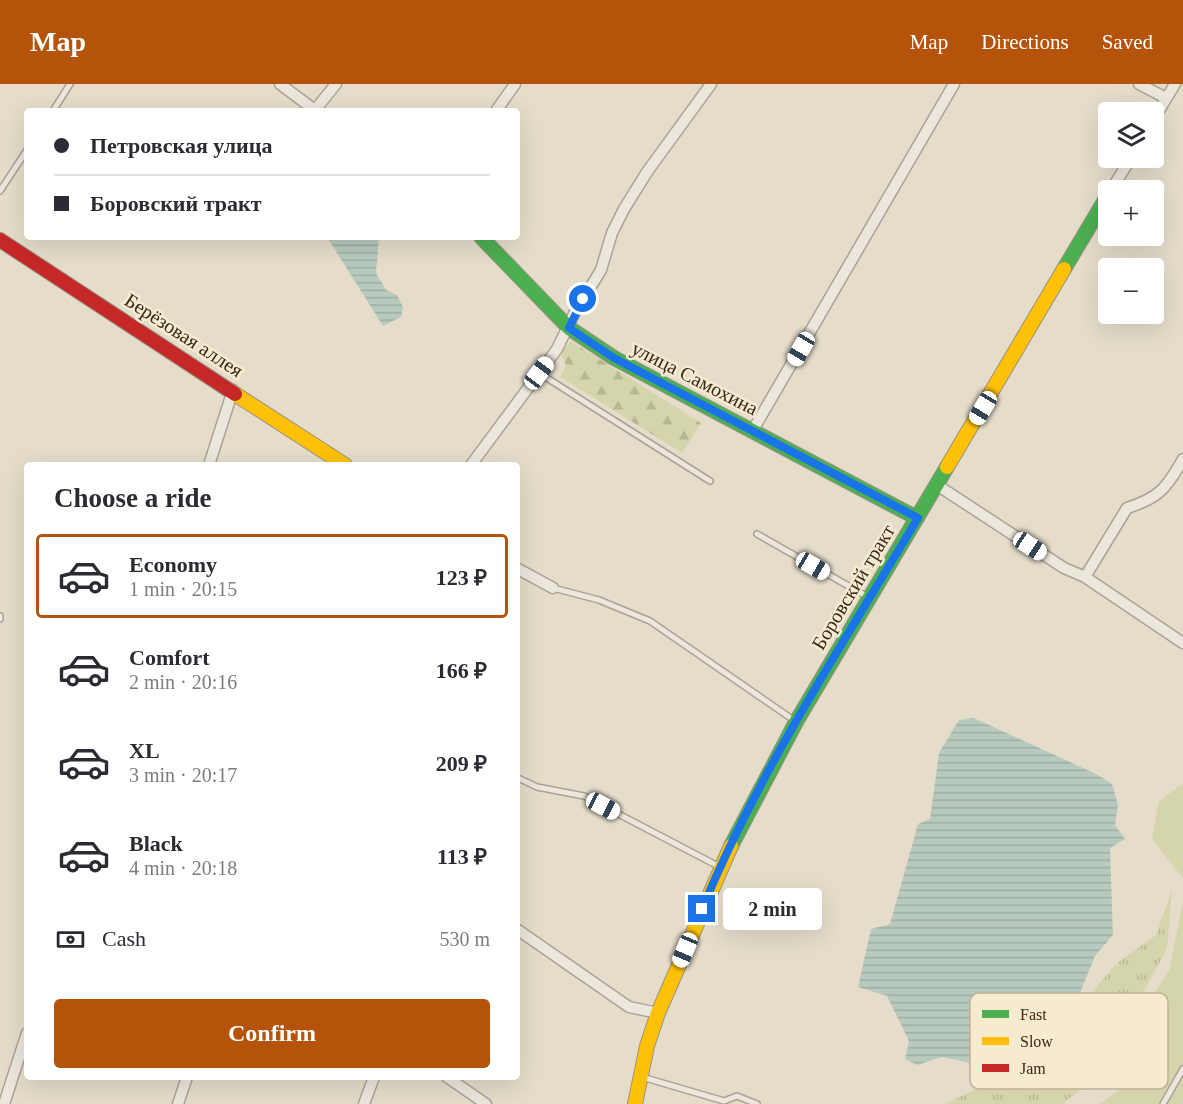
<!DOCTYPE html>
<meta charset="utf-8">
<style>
:root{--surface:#fff;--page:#f2f2f3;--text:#2b2b33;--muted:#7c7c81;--line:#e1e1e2;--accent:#b45309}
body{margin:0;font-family:Georgia,serif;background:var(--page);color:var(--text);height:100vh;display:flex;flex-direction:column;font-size:22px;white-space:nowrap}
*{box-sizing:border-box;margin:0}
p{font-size:20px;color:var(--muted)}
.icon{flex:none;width:33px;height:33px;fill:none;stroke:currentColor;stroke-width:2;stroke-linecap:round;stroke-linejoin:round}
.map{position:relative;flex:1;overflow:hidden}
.details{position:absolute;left:24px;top:378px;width:496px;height:618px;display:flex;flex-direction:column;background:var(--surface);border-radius:6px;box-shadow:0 6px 24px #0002}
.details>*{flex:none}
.hud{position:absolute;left:24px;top:24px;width:496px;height:132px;border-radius:6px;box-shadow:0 6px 24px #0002;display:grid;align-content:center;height:132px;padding:0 30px;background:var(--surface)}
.controls{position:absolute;left:1098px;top:18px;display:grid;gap:12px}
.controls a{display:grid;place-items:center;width:66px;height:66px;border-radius:6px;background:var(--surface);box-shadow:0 6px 24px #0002;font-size:30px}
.end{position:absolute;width:27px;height:27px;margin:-14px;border:8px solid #1a73e8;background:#fff;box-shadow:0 0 0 3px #fff}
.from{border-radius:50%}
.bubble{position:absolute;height:42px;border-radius:6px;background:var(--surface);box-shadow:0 6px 24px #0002;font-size:20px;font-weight:700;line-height:42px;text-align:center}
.car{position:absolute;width:18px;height:36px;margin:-18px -9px;border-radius:8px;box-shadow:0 0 4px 2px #0007;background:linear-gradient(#fff 24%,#345 0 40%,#fff 0 76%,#345 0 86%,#fff 0)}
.hud b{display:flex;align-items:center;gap:21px;height:57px;font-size:22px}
.hud b+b{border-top:2px solid var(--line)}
.hud i{width:15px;height:15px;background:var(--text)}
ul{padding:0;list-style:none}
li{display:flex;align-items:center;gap:18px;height:84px;margin:0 12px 9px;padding:0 18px;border:3px solid transparent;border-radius:6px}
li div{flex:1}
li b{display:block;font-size:22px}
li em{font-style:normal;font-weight:700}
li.on{border-color:var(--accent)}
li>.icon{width:54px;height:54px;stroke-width:1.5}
h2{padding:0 30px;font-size:27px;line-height:72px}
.pay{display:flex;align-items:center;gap:15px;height:66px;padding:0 30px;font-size:22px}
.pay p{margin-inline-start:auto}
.cta{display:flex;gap:12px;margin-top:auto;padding:12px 30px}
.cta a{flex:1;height:69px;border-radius:6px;background:var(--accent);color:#fff;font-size:24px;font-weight:700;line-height:69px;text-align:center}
header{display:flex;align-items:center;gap:36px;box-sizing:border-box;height:84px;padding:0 30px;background:var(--accent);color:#fff}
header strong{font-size:28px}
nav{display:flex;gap:33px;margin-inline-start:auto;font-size:21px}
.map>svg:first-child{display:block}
.grass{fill:url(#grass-tufts)}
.forest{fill:url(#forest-firs)}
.green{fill:#d5d5ac}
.water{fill:url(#water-rules)}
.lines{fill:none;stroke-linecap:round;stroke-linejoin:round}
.lane-casing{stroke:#aaa294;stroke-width:8}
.street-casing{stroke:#aaa294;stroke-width:13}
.fast-casing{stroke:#999184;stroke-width:16}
.slow-casing{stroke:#999184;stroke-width:16}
.jam-casing{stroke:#999184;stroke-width:16}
.lane{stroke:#ece7dd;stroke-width:5}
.street{stroke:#ece7dd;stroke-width:10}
.fast{stroke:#4caf50;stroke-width:14}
.slow{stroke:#ffc107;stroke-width:14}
.jam{stroke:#c62828;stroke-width:14}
.route{stroke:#1a73e8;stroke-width:8}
.labels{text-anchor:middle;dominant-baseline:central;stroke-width:5;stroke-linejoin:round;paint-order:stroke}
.street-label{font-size:20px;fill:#38291c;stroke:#f7ebcf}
.key{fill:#f7ebcf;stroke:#beb199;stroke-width:1.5}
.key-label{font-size:16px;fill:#38291c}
</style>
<header>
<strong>Map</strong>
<nav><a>Map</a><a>Directions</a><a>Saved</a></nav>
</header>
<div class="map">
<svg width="1183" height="1020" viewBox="0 0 1183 1020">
<defs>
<pattern id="grass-tufts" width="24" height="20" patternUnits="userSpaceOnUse" patternTransform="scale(1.5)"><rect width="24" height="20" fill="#d5d5ac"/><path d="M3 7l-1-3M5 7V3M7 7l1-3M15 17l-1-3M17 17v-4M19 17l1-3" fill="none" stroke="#b8b793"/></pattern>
<pattern id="forest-firs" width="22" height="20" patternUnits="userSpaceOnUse" patternTransform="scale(1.5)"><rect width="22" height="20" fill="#d5d5ac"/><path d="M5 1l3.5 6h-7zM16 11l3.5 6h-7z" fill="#b8b793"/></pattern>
<pattern id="water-rules" width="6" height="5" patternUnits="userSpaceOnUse" patternTransform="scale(1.5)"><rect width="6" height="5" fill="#b7cabd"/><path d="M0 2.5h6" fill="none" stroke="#9eaea2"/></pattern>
</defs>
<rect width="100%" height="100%" fill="#e5ddca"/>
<path class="grass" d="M1172,805l-5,60 -29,53 -27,65 -49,37h-117l59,-29 66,-57 46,-54 40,-29z"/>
<path class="forest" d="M571,257l130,82 -19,30 -122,-76 6,-11 -5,-13z"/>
<path class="green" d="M1183,699v95l-31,-39 7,-38z
M1183,818v202h-83l20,-15 27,-85 22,-33z"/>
<path class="water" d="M327,153h52l-3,36 10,17 11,5 6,12 -2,10 -18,9z
M974,634l122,56 16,10 6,21 -3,20 10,14 -15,9 3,87 -18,21 -25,62 -61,53 -67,-14 -25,8 -12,-6 4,-18 -22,-45 -29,-9 13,-58 19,-5 28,-100 12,-5 9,-66 20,-33z"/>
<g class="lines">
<defs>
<path id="lane" d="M53,27l17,-27
M0,107l27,-41
M539,289l171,108
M757,450l111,63
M553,504l46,12 51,21 145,100
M0,532v3
M518,694l19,9 47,9 134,70
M642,993l82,24 13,-5 20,8
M1163,1020l20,-35"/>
<path id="street" d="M280,0l36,27
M1139,0l27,14
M315,26l21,-26
M496,27l19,-27
M1154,35l21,-35
M1111,106l20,-32
M753,346l201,-346
M209,381l24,-75
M471,381l86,-116 17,-35 27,-44 11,-37 12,-24 23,-37 64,-88
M937,401l127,83 21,9 98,66
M518,485l35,19
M1085,493l42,-69c32,-10 40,-20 56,-49
M518,846l111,77 29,6
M447,993l39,27
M4,1020l23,-71
M178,1020l9,-27
M364,1020l10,-27"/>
<path id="fast" d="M481,153l88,91 45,30 303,160
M1064,185l44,-74
M731,762l65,-124 151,-255"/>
<path id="slow" d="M235,310l110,71
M947,383l117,-198
M635,1020l12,-58 11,-33 73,-167"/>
<path id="jam" d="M0,156l235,154"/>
</defs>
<use href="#lane" class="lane-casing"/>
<use href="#street" class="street-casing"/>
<use href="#fast" class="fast-casing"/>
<use href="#slow" class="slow-casing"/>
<use href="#jam" class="jam-casing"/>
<use href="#lane" class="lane"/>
<use href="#street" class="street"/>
<use href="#fast" class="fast"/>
<use href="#slow" class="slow"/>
<use href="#jam" class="jam"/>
</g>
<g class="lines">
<path class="route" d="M583,215l-14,29 45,30 304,160c-76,127 -159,253 -216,391"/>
</g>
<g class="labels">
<g class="street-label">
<text transform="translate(184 251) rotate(33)">Берёзовая аллея</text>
<text transform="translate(695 294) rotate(27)">улица Самохина</text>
<text transform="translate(853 503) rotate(-59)">Боровский тракт</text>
</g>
</g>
<rect x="970" y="909" width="198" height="96" rx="9" class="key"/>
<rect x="982" y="926" width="27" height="8" fill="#4caf50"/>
<rect x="982" y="953" width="27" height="8" fill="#ffc107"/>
<rect x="982" y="980" width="27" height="8" fill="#c62828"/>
<g class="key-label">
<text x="1020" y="936">Fast</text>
<text x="1020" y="963">Slow</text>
<text x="1020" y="990">Jam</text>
</g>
</svg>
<div class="controls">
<a><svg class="icon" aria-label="layers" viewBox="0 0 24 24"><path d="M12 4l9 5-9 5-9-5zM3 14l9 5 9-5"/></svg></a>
<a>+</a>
<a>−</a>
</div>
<i class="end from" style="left:583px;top:215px"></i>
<i class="end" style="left:702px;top:825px"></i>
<div class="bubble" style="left:723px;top:804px;width:99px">2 min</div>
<i class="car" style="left:801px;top:265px;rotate:210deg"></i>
<i class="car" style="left:539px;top:289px;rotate:37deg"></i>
<i class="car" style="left:983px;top:324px;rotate:211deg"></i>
<i class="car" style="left:1030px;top:462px;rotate:123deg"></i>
<i class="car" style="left:813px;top:482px;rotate:120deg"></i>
<i class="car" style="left:603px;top:722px;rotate:118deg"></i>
<i class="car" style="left:685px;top:866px;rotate:203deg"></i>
<div class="hud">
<b><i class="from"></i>Петровская улица</b>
<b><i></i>Боровский тракт</b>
</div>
<section class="details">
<h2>Choose a ride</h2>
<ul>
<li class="on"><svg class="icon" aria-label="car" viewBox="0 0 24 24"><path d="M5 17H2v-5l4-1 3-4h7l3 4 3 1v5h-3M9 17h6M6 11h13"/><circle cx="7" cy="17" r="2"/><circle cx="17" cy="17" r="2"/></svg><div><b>Economy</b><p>1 min · 20:15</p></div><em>123 ₽</em></li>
<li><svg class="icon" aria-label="car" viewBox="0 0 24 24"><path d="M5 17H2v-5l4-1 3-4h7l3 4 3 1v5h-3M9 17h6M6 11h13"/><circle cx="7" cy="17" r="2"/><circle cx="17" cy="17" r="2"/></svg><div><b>Comfort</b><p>2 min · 20:16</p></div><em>166 ₽</em></li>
<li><svg class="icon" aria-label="car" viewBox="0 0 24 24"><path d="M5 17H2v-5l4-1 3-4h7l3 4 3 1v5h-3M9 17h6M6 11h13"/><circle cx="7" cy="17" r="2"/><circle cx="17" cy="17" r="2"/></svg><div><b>XL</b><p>3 min · 20:17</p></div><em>209 ₽</em></li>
<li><svg class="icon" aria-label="car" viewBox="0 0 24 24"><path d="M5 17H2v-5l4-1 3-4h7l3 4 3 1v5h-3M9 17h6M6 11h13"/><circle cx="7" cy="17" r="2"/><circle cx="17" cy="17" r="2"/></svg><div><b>Black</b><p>4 min · 20:18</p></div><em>113 ₽</em></li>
</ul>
<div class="pay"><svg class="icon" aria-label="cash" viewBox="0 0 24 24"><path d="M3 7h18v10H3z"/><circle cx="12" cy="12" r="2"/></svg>Cash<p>530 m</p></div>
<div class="cta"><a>Confirm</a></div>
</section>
</div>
